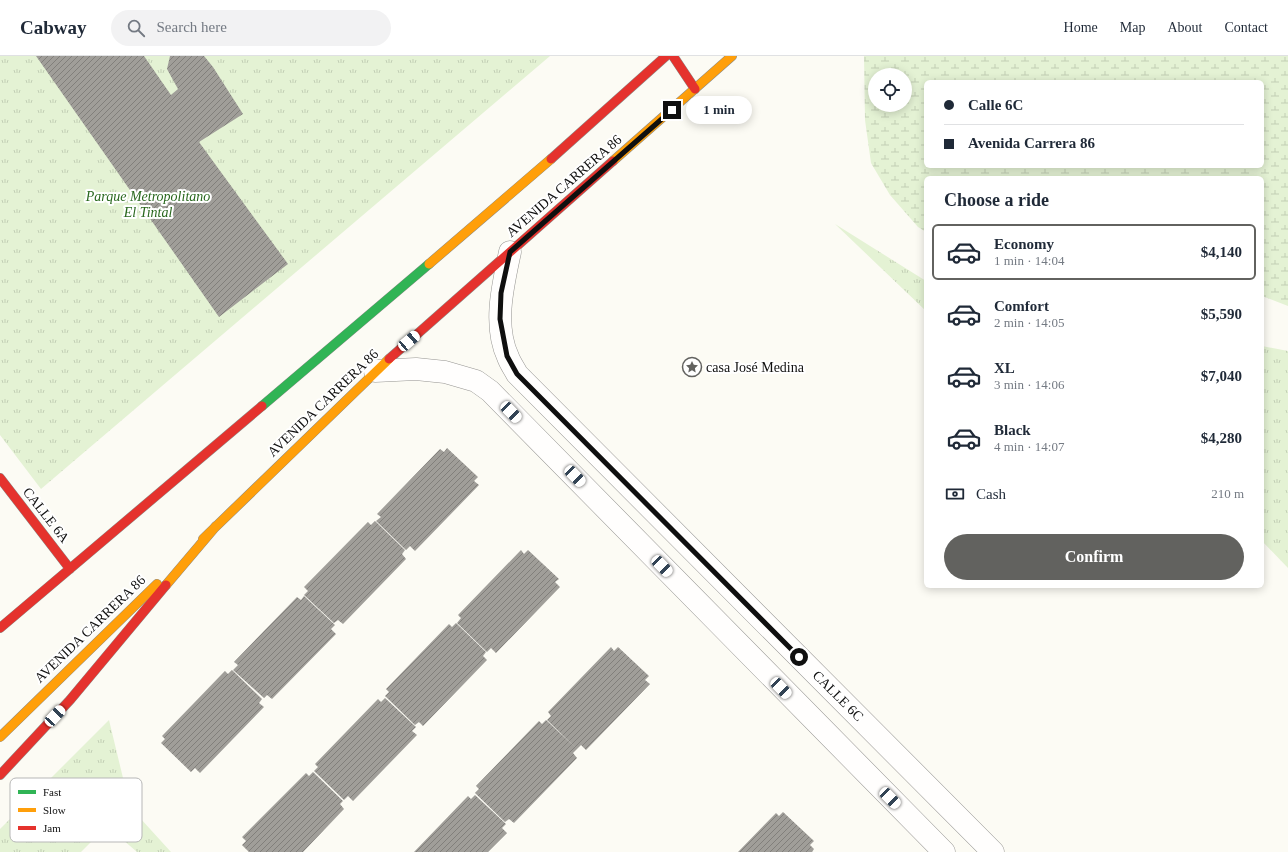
<!DOCTYPE html>
<meta charset="utf-8">
<style>
:root{--surface:#fff;--page:#f2f2f3;--text:#1f2937;--muted:#747a83;--line:#e0e1e3;--accent:#62625f}
body{margin:0;font-family:Georgia,serif;background:var(--page);color:var(--text);height:100vh;display:flex;flex-direction:column;font-size:15px;white-space:nowrap}
*{box-sizing:border-box;margin:0}
p{font-size:13px;color:var(--muted)}
.icon{flex:none;width:22px;height:22px;fill:none;stroke:currentColor;stroke-width:2;stroke-linecap:round;stroke-linejoin:round}
.map{position:relative;flex:1;overflow:hidden}
.side{position:absolute;left:924px;top:120px;width:340px;height:412px;display:flex;flex-direction:column;background:var(--surface);border-radius:6px;box-shadow:0 2px 10px #0003}
.side>*{flex:none}
.banner{position:absolute;left:924px;top:24px;width:340px;height:88px;border-radius:6px;box-shadow:0 2px 10px #0003;display:grid;align-content:center;height:88px;padding:0 20px;background:var(--surface)}
.controls{position:absolute;left:868px;top:12px;display:grid;gap:8px}
.controls a{display:grid;place-items:center;width:44px;height:44px;border-radius:50%;background:var(--surface);box-shadow:0 2px 10px #0003;font-size:20px}
.end{position:absolute;width:18px;height:18px;margin:-9px;border:5px solid #0f0f0f;background:#fff;box-shadow:0 0 0 2px #fff}
.from{border-radius:50%}
.bubble{position:absolute;height:28px;border-radius:14px;background:var(--surface);box-shadow:0 2px 10px #0003;font-size:13px;font-weight:700;line-height:28px;text-align:center}
.car{position:absolute;width:12px;height:24px;margin:-12px -6px;border-radius:5px;box-shadow:0 0 3px 1px #0007;background:linear-gradient(#fff 24%,#345 0 40%,#fff 0 76%,#345 0 86%,#fff 0)}
.banner b{display:flex;align-items:center;gap:14px;height:38px;font-size:15px}
.banner b+b{border-top:1px solid var(--line)}
.banner i{width:10px;height:10px;background:var(--text)}
ul{padding:0;list-style:none}
li{display:flex;align-items:center;gap:12px;height:56px;margin:0 8px 6px;padding:0 12px;border:2px solid transparent;border-radius:6px}
li div{flex:1}
li b{display:block;font-size:15px}
li em{font-style:normal;font-weight:700}
li.current{border-color:var(--accent)}
li>.icon{width:36px;height:36px;stroke-width:1.5}
h2{padding:0 20px;font-size:18px;line-height:48px}
.pay{display:flex;align-items:center;gap:10px;height:44px;padding:0 20px;font-size:15px}
.pay p{margin-inline-start:auto}
.button{display:flex;gap:8px;margin-top:auto;padding:8px 20px}
.button a{flex:1;height:46px;border-radius:24px;background:var(--accent);color:#fff;font-size:16px;font-weight:700;line-height:46px;text-align:center}
header{display:flex;align-items:center;gap:24px;box-sizing:border-box;height:56px;padding:0 20px;background:var(--surface);border-bottom:1px solid var(--line)}
header strong{font-size:19px}
nav{display:flex;gap:22px;margin-inline-start:auto;font-size:14px}
.search{width:280px;height:36px;background:var(--page);display:flex;align-items:center;gap:10px;box-sizing:border-box;padding:0 14px;border-radius:22px;color:var(--muted);font-size:15px}
.map>svg:first-child{display:block}
.grass{fill:url(#grass-tufts)}
.wetland{fill:url(#wetland-marsh);fill-rule:evenodd}
.building{fill:url(#building-hatch)}
.lines{fill:none;stroke-linecap:round;stroke-linejoin:round}
.street-casing{stroke:#969592;stroke-width:23}
.fast-casing{stroke:#8c8c89;stroke-width:10}
.slow-casing{stroke:#8c8c89;stroke-width:10}
.jam-casing{stroke:#8c8c89;stroke-width:10}
.street{stroke:#fffefd;stroke-width:22}
.fast{stroke:#30b455;stroke-width:9}
.slow{stroke:#ff9f0a;stroke-width:9}
.jam{stroke:#e5322d;stroke-width:9}
.route{stroke:#0f0f0f;stroke-width:5}
.labels{text-anchor:middle;dominant-baseline:central;stroke-width:4;stroke-linejoin:round;paint-order:stroke}
.street-label{font-size:14px;fill:#0f0f0f;stroke:#fff}
.park-label{font-size:14px;font-style:italic;fill:#29681e;stroke:#fff}
.poi-label{font-size:14px;fill:#0f0f0f;stroke:#fff;text-anchor:start}
.key{fill:#fff;stroke:#b7b7b7;stroke-width:1}
.key-label{font-size:11px;fill:#0f0f0f}
</style>
<header>
<strong>Cabway</strong>
<div class="search"><svg class="icon" aria-label="search" viewBox="0 0 24 24"><circle cx="10" cy="10" r="6"/><path d="M15 15l6 6"/></svg>Search here</div>
<nav><a>Home</a><a>Map</a><a>About</a><a>Contact</a></nav>
</header>
<div class="map">
<svg width="1288" height="796" viewBox="0 0 1288 796">
<defs>
<pattern id="grass-tufts" width="24" height="20" patternUnits="userSpaceOnUse"><rect width="24" height="20" fill="#e4f2d4"/><path d="M3 7l-1-3M5 7V3M7 7l1-3M15 17l-1-3M17 17v-4M19 17l1-3" fill="none" stroke="#c2ceb5"/></pattern>
<pattern id="wetland-marsh" width="20" height="14" patternUnits="userSpaceOnUse"><rect width="20" height="14" fill="#e4f2d4"/><path d="M1 5h8M5 5V1M11 12h8M15 12V8" fill="none" stroke="#c2ceb5"/></pattern>
<pattern id="building-hatch" width="6" height="6" patternUnits="userSpaceOnUse"><rect width="6" height="6" fill="#a09e99"/><path d="M-1 1l2-2M0 6l6-6M5 7l2-2" fill="none" stroke="#817f7b"/></pattern>
</defs>
<rect width="100%" height="100%" fill="#fcfbf4"/>
<path class="grass" d="M0,0h550l-509,433 -41,-54z
M835,168l91,57v30z
M1262,290l26,5v217l-26,-27z
M109,664l21,87 41,45h-34l-30,-26 -26,26h-81v-23z"/>
<path class="wetland" d="M864,0h424v250l-26,-10v-118h-336v54l-8,-5 -28,-32 -19,-32 -6,-43zM875,19h30v30h-30zM926,26h336v84h-336z"/>
<path class="building" d="M36,0h108l27,39 7,-6 -11,-20 3,-13h34l9,11 30,47 -44,28 89,122 -69,53z
M447,392l31,29 -4,4 5,4 -64,66 -5,-5 -4,4 -30,-29 5,-4 -4,-3 63,-65 4,3z
M375,465l30,29 -3,4 4,5 -63,65 -5,-4 -4,3 -30,-28 4,-4 -4,-4 64,-65 3,3z
M521,494l3,4 4,-4 31,29 -4,3 5,5 -64,66 -5,-5 -4,4 -30,-29 4,-5 -3,-3z
M304,540l31,29 -4,4 5,5 -64,65 -5,-4 -3,3 -31,-28 5,-5 -4,-3 63,-65 4,3z
M456,567l30,29 -3,4 4,4 -64,66 -4,-4 -4,3 -30,-29 4,-4 -3,-3 63,-65 3,3z
M611,591l3,4 4,-4 31,29 -4,4 5,4 -64,66 -5,-5 -4,4 -30,-29 4,-4 -3,-4z
M232,614l30,29 -3,4 5,4 -64,66 -5,-5 -4,4 -30,-29 4,-4 -3,-3 63,-65 3,3z
M385,642l31,29 -4,4 5,4 -64,66 -5,-5 -4,4 -30,-29 4,-4 -3,-3 63,-65 3,3z
M546,664l31,29 -4,4 4,5 -63,65 -5,-4 -4,3 -30,-29 4,-4 -3,-3 63,-65 3,3z
M313,716l30,29 -3,3 4,5 -41,43h-54l-7,-7 4,-4 -4,-4 64,-64 3,3z
M475,739l31,29 -4,4 5,5 -19,19h-74l54,-56 3,3z
M783,756l31,29 -4,4 4,4 -2,3h-74l38,-39 3,3z"/>
<g class="lines">
<defs>
<path id="street" d="M510,196c-7,33 -17,73 -2,105 2,6 6,11 9,17l476,478
M375,315l41,-2 29,3 31,9 14,10 454,461"/>
<path id="fast" d="M262,350l167,-142"/>
<path id="slow" d="M613,105l119,-105
M429,208l122,-105
M203,483l186,-180
M166,529l50,-59
M0,681l157,-153"/>
<path id="jam" d="M673,0l22,33
M551,103l115,-103
M389,303l224,-198
M0,422l70,91
M0,572l262,-222
M0,719l70,-75 96,-115"/>
</defs>
<use href="#street" class="street-casing"/>
<use href="#fast" class="fast-casing"/>
<use href="#slow" class="slow-casing"/>
<use href="#jam" class="jam-casing"/>
<use href="#street" class="street"/>
<use href="#fast" class="fast"/>
<use href="#slow" class="slow"/>
<use href="#jam" class="jam"/>
</g>
<g class="lines">
<path class="route" d="M672,54l-162,142 -9,41 -1,26 7,37 10,18 282,283"/>
</g>
<defs>
<symbol id="sight-ring" viewBox="-11 -11 22 22"><circle r="9.5" fill="#fff" stroke="#62625f" stroke-width="1.5"/><path d="M0-6L1.8-2.2L6-1.7L2.9 1.2L3.7 5.4L0 3.3L-3.7 5.4L-2.9 1.2L-6-1.7L-1.8-2.2Z" fill="#62625f"/></symbol>
</defs>
<g fill-rule="evenodd">
<use href="#sight-ring" x="681" y="300" width="22" height="22"/>
</g>
<g class="labels">
<g class="street-label">
<text transform="translate(564 130) rotate(-41)">AVENIDA CARRERA 86</text>
<text transform="translate(323 347) rotate(-44)">AVENIDA CARRERA 86</text>
<text transform="translate(46 459) rotate(52)">CALLE 6A</text>
<text transform="translate(90 573) rotate(-44)">AVENIDA CARRERA 86</text>
<text transform="translate(838 640) rotate(45)">CALLE 6C</text>
</g>
<g class="park-label">
<text x="148" y="140">Parque Metropolitano<tspan x="148" dy="16">El Tintal</tspan></text>
</g>
<g class="poi-label">
<text x="706" y="311">casa José Medina</text>
</g>
</g>
<rect x="10" y="722" width="132" height="64" rx="6" class="key"/>
<rect x="18" y="734" width="18" height="4" fill="#30b455"/>
<rect x="18" y="752" width="18" height="4" fill="#ff9f0a"/>
<rect x="18" y="770" width="18" height="4" fill="#e5322d"/>
<g class="key-label">
<text x="43" y="740">Fast</text>
<text x="43" y="758">Slow</text>
<text x="43" y="776">Jam</text>
</g>
</svg>
<div class="controls">
<a><svg class="icon" aria-label="locate" viewBox="0 0 24 24"><circle cx="12" cy="12" r="6"/><path d="M12 2v4M12 18v4M2 12h4M18 12h4"/></svg></a>
</div>
<i class="end from" style="left:799px;top:601px"></i>
<i class="end" style="left:672px;top:54px"></i>
<div class="bubble" style="left:686px;top:40px;width:66px">1 min</div>
<i class="car" style="left:409px;top:285px;rotate:49deg"></i>
<i class="car" style="left:511px;top:356px;rotate:136deg"></i>
<i class="car" style="left:575px;top:420px;rotate:136deg"></i>
<i class="car" style="left:662px;top:510px;rotate:136deg"></i>
<i class="car" style="left:781px;top:632px;rotate:136deg"></i>
<i class="car" style="left:55px;top:660px;rotate:43deg"></i>
<i class="car" style="left:890px;top:742px;rotate:135deg"></i>
<div class="banner">
<b><i class="from"></i>Calle 6C</b>
<b><i></i>Avenida Carrera 86</b>
</div>
<section class="side">
<h2>Choose a ride</h2>
<ul>
<li class="current"><svg class="icon" aria-label="car" viewBox="0 0 24 24"><path d="M5 17H2v-5l4-1 3-4h7l3 4 3 1v5h-3M9 17h6M6 11h13"/><circle cx="7" cy="17" r="2"/><circle cx="17" cy="17" r="2"/></svg><div><b>Economy</b><p>1 min · 14:04</p></div><em>$4,140</em></li>
<li><svg class="icon" aria-label="car" viewBox="0 0 24 24"><path d="M5 17H2v-5l4-1 3-4h7l3 4 3 1v5h-3M9 17h6M6 11h13"/><circle cx="7" cy="17" r="2"/><circle cx="17" cy="17" r="2"/></svg><div><b>Comfort</b><p>2 min · 14:05</p></div><em>$5,590</em></li>
<li><svg class="icon" aria-label="car" viewBox="0 0 24 24"><path d="M5 17H2v-5l4-1 3-4h7l3 4 3 1v5h-3M9 17h6M6 11h13"/><circle cx="7" cy="17" r="2"/><circle cx="17" cy="17" r="2"/></svg><div><b>XL</b><p>3 min · 14:06</p></div><em>$7,040</em></li>
<li><svg class="icon" aria-label="car" viewBox="0 0 24 24"><path d="M5 17H2v-5l4-1 3-4h7l3 4 3 1v5h-3M9 17h6M6 11h13"/><circle cx="7" cy="17" r="2"/><circle cx="17" cy="17" r="2"/></svg><div><b>Black</b><p>4 min · 14:07</p></div><em>$4,280</em></li>
</ul>
<div class="pay"><svg class="icon" aria-label="cash" viewBox="0 0 24 24"><path d="M3 7h18v10H3z"/><circle cx="12" cy="12" r="2"/></svg>Cash<p>210 m</p></div>
<div class="button"><a>Confirm</a></div>
</section>
</div>
